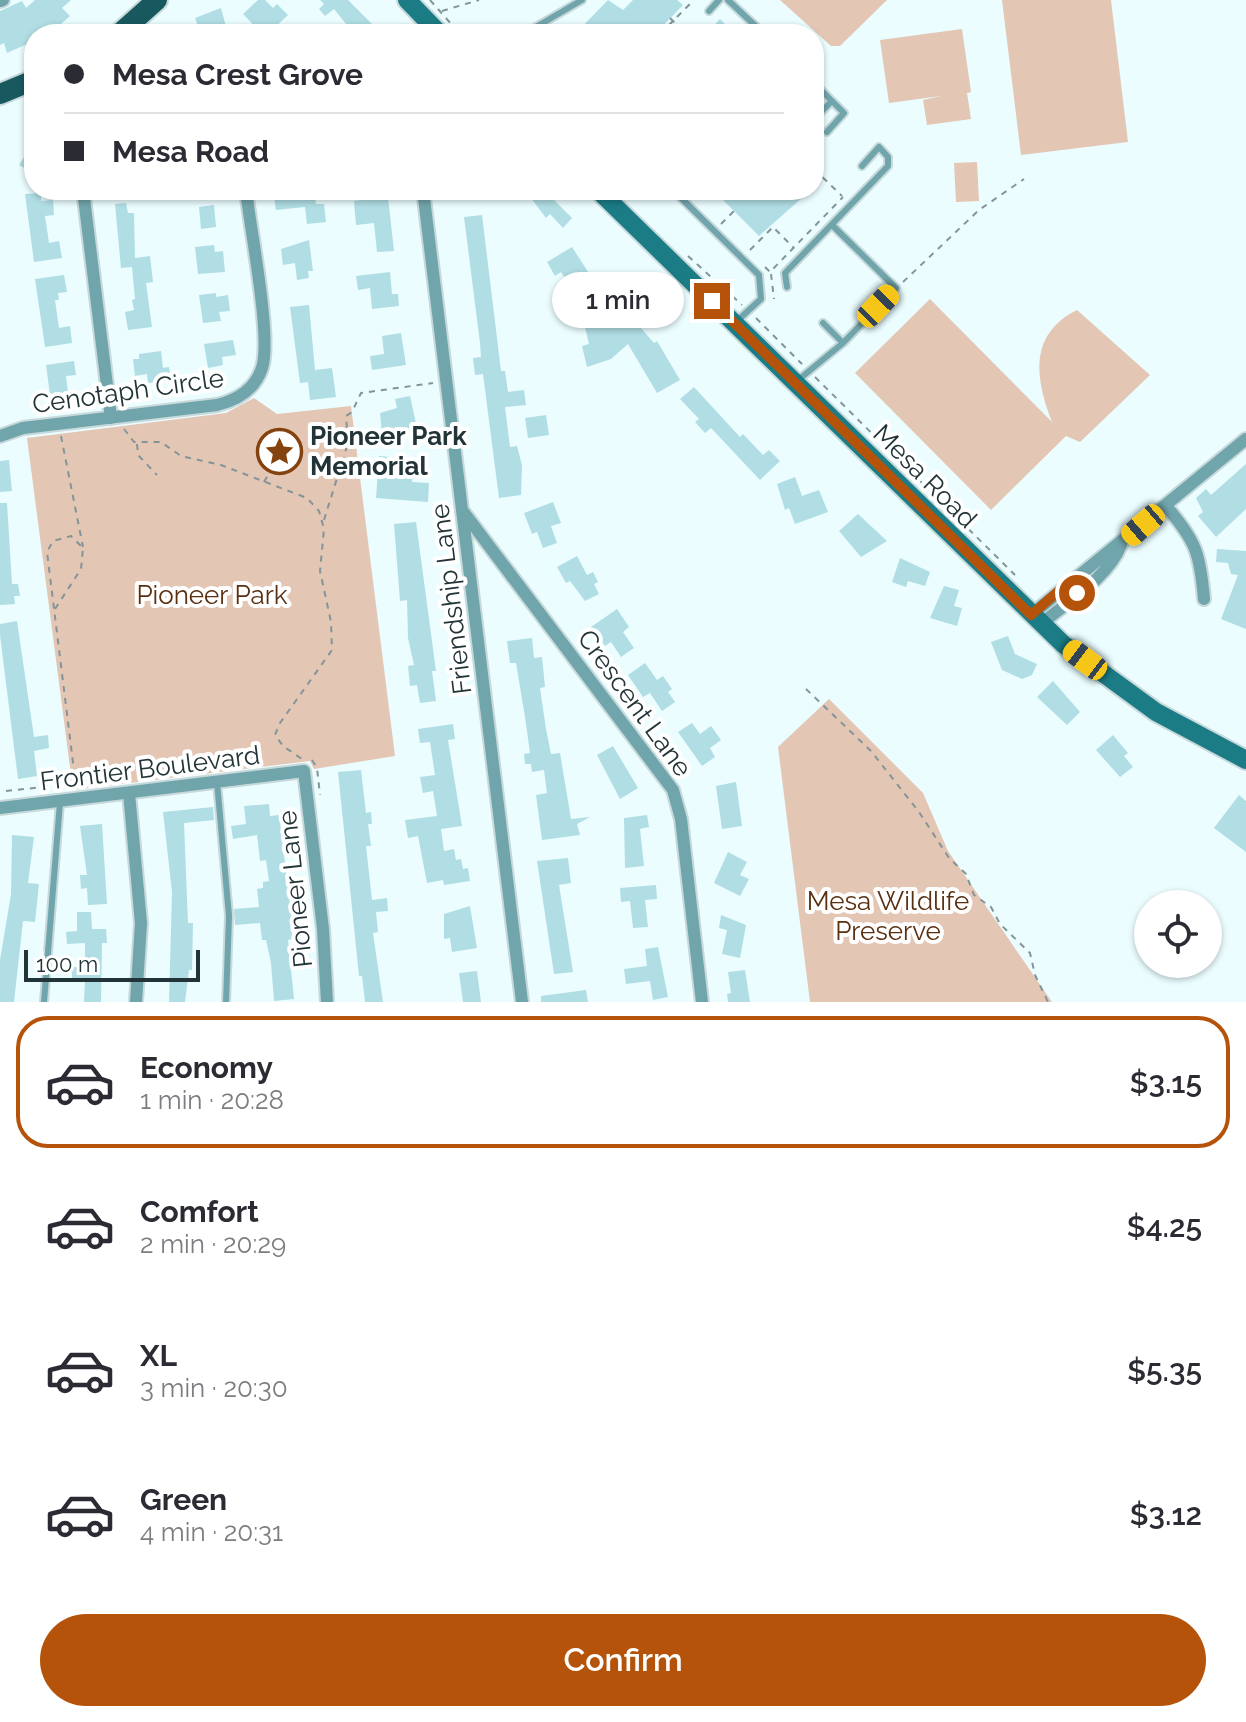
<!DOCTYPE html>
<meta charset="utf-8">
<style>
:root{--surface:#fff;--page:#f7f7f7;--text:#2b2b33;--muted:#7c7c81;--line:#e1e1e2;--accent:#b45309}
body{margin:0;font-family:Raleway,sans-serif;background:var(--page);color:var(--text);height:100vh;display:flex;flex-direction:column;font-size:30px;white-space:nowrap}
*{box-sizing:border-box;margin:0}
p{font-size:26px;color:var(--muted)}
.icon{flex:none;width:44px;height:44px;fill:none;stroke:currentColor;stroke-width:2;stroke-linecap:round;stroke-linejoin:round}
.map{position:relative;height:1002px;overflow:hidden}
.drawer{display:flex;flex-direction:column;background:var(--surface);flex:1}
.drawer>*{flex:none}
.banner{position:absolute;left:24px;top:24px;width:800px;height:176px;border-radius:32px;box-shadow:0 2px 6px #0004;display:grid;align-content:center;height:176px;padding:0 40px;background:var(--surface)}
.controls{position:absolute;left:1134px;top:890px;display:grid;gap:16px}
.controls a{display:grid;place-items:center;width:88px;height:88px;border-radius:50%;background:var(--surface);box-shadow:0 2px 6px #0004;font-size:40px}
.scale{position:absolute;left:24px;bottom:20px;width:176px;box-sizing:border-box;padding-left:8px;border:4px solid #223437;border-top:0;font-size:22px;line-height:28px;white-space:nowrap;color:#223437;-webkit-text-stroke:6px #fff;paint-order:stroke}
.end{position:absolute;width:36px;height:36px;margin:-18px;border:10px solid #b45309;background:#fff;box-shadow:0 0 0 4px #fff}
.from{border-radius:50%}
.bubble{position:absolute;height:56px;border-radius:28px;background:var(--surface);box-shadow:0 2px 6px #0004;font-size:26px;font-weight:600;line-height:56px;text-align:center}
.car{position:absolute;width:24px;height:48px;margin:-24px -12px;border-radius:10px;box-shadow:0 0 6px 2px #0007;background:linear-gradient(#f5c518 24%,#345 0 40%,#f5c518 0 76%,#345 0 86%,#f5c518 0)}
.banner b{display:flex;align-items:center;gap:28px;height:76px;font-size:30px}
.banner b+b{border-top:2px solid var(--line)}
.banner i{width:20px;height:20px;background:var(--text)}
ul{padding:14px 0 0;list-style:none}
li{display:flex;align-items:center;gap:24px;height:132px;margin:0 16px 12px;padding:0 24px;border:4px solid transparent;border-radius:32px}
li div{flex:1}
li b{display:block;font-size:30px}
li em{font-style:normal;font-weight:600}
li.on{border-color:var(--accent)}
li>.icon{width:72px;height:72px;stroke-width:1.5}
.primary-button{display:flex;gap:16px;margin-top:auto;padding:16px 40px}
.primary-button a{flex:1;height:92px;border-radius:48px;background:var(--accent);color:#fff;font-size:32px;font-weight:600;line-height:92px;text-align:center}
.map>svg:first-child{display:block}
.green{fill:#e3c6b4}
.building{fill:#b0dee4}
.lines{fill:none;stroke-linecap:round;stroke-linejoin:round}
.service-casing{stroke:#c7d9db;stroke-width:10}
.minor-casing{stroke:#c7d9db;stroke-width:16}
.secondary-casing{stroke:#c7d9db;stroke-width:22}
.primary-casing{stroke:#c7d9db;stroke-width:24}
.path{stroke:#839598;stroke-width:2;stroke-dasharray:6 6;stroke-linecap:butt}
.service{stroke:#71a5ac;stroke-width:6}
.minor{stroke:#71a5ac;stroke-width:12}
.secondary{stroke:#1b7c86;stroke-width:18}
.primary{stroke:#185960;stroke-width:20}
.route{stroke:#b45309;stroke-width:10}
.labels{text-anchor:middle;dominant-baseline:central;stroke-width:8;stroke-linejoin:round;paint-order:stroke}
.street-label{font-size:26px;fill:#223437;stroke:#fff}
.poi-label{font-size:26px;font-weight:bold;fill:#223437;stroke:#fff;text-anchor:start}
.park-label{font-size:26px;fill:#5a2f0f;stroke:#fff}
</style>
<div class="map">
<svg width="1246" height="1002" viewBox="0 0 1246 1002">
<rect width="100%" height="100%" fill="#ebfdff"/>
<path class="green" d="M780,0h107l-47,46h-9z
M1002,0h109l17,142 -107,13z
M962,29l9,63 -4,1 4,26 -44,6 -4,-25 18,-4 -52,7 -9,-63z
M977,162l2,39 -23,1 -2,-39z
M930,299l122,123c-16,-41 -25,-87 25,-112l73,65 -70,67 -14,-6 -75,74 -136,-137z
M254,398l23,16 74,-8 44,350 -81,13 -4,-8 -237,29 -46,-352 199,-25z
M829,699l94,94 25,58 104,151h-242l-32,-255z"/>
<path class="building" d="M35,0h36l-9,8 8,8 -17,15 -19,3v7l-27,12 -3,-10 -4,2v-34l22,-10 4,7z
M258,0h7l8,8 4,-4 11,11 -20,19h-6l-19,-20z
M320,0h28l27,27 -9,7h-22l6,-5 -16,-20 -9,7 -6,-7 5,-5z
M608,0l15,10 10,-10h44l6,5 -28,29h-80z
M221,8l7,26 -19,-3 -8,3 -6,-16z
M720,19l15,15h-29z
M34,140v34l-15,-9z
M288,190h26l2,14h8l2,18 -19,2 -2,-17 -29,3 -2,-13 14,-2z
M533,190h11l28,28 -9,10 -13,-14 -4,4 -18,-24z
M713,190h98l-52,46z
M41,193v8l12,-1 1,15 -9,1 4,27 10,-2 3,17 -28,4 -9,-68z
M388,197l6,54 -17,1 -3,-29 -18,2 -2,-24z
M126,203l2,10h6l1,45 15,-2 3,26 -7,1 6,44 -24,3 -3,-18 9,-2 -2,-10 3,-1 -3,-32 -11,1 -6,-64z
M214,205l2,22 -15,2 -2,-22z
M482,215l19,156h4l3,21 16,-2 2,15 -21,2 5,40 7,-1 5,19 -1,30 -22,3 -16,-124 -8,1 -2,-17 8,-1 -1,-14 -16,-126z
M309,240l4,31h-5l1,7 -12,2 -2,-17 -12,2 -2,-16z
M214,245l1,7 8,-1 2,21 -27,2 -3,-27z
M572,247l22,34 -20,12 -13,-21 -6,4 -8,-14z
M390,272l2,22h6l1,12 -27,3 -2,-21 -12,2 -2,-14z
M64,275l3,17 -9,1 1,7h-4l4,28 11,-2 2,17 -27,4 -10,-68z
M216,293v4l12,-2 2,16 -11,1 2,9 -18,2 -4,-28z
M608,297l5,17 11,13 9,-8 21,24 3,-2 23,39 -23,13 -29,-49 -17,15 -24,8 -5,-21 7,-2 -8,-33 8,-9z
M309,305l6,65 17,-2 4,29 -26,3 -2,-18 -8,1 -10,-76z
M401,333l5,32 -34,5 -2,-14 14,-2 -2,-18z
M233,340l3,15 -14,2 1,8 -15,3 -4,-24z
M161,351l2,17 6,-1 2,14 -23,2 -1,-9 -12,2 -2,-17h6v-5z
M74,361l2,14 -10,1 2,17 -18,2 -4,-30z
M694,387l46,50 3,-3 20,21 6,-5 11,11 -20,19 -49,-52 -6,5 -10,-11 4,-3 -19,-20z
M410,396l8,37 -29,7 -2,-7 -5,1 -2,-21 17,-5 -2,-9z
M546,415l3,20 -21,3 -3,-20z
M379,456l35,3 -2,23 17,1 -1,19 -52,-4z
M9,460l3,31 -12,1v-31z
M1246,464v45l-30,28 -18,-21 5,-4 -7,-14 10,-9 5,6z
M795,477l7,19 17,-6 9,22 -33,12 -6,-16 -4,2 -8,-26z
M553,502l8,21 -10,3 6,17 -14,5 -6,-16 -5,2 -8,-21z
M0,503h7l5,81h6l2,12h-6l1,8 -15,1z
M858,514l29,27 -26,16 -22,-26z
M416,522l20,149h-4l4,30 -16,2 -3,-18 -7,1 -2,-20 6,-1 -6,-27 -1,-38 -7,1 -6,-77z
M1217,549l29,2v78l-25,-10 17,-44 -7,-1 -3,-11 -12,-1z
M577,556l10,19 6,-3 5,10 -4,2 5,10 -14,7 -15,-20 -4,2 -9,-16z
M900,558l30,14 -5,14 -17,-5 -2,6 -14,-5z
M944,586l15,4 -5,16 8,2 -5,18 -27,-8z
M617,609l12,18 -6,5 11,16 -13,9 -10,-15 -6,4 -14,-19z
M17,621l17,116 14,-2 1,13 -15,3 3,25 -19,3 -18,-144v-11z
M1008,636l7,18 22,10 -5,11 -10,4 -20,-9 -11,-28z
M532,638l2,20 8,-1 3,30 -5,1 6,41 5,25 9,-1 11,66 19,-2 -13,7 3,11 -38,5 -6,-45 11,-2 -3,-23 -12,2 -1,-8h-6l-1,-10 6,-1 -5,-36 -9,-54h-6l-3,-22z
M645,663l12,17 6,-4 9,13 -4,3 7,10 -13,9 -12,-18 -7,4 -15,-22z
M1053,681l27,31 -13,13 -30,-28z
M692,723l8,11 11,-8 10,14 -11,8 5,9 -13,9 -24,-34z
M453,724l2,15 -7,1 14,86 -21,3 3,22 10,-2 2,11 5,-1 2,10 5,-1 2,13 -26,4 -1,-5 -16,3 -9,-47 -10,2 -3,-18 32,-4 -4,-25 -10,2 -3,-16 15,-2 -5,-33 -10,1 -2,-14z
M1113,735l15,18 -4,3 9,11 -13,10 -24,-27z
M613,746l25,42 -18,11 -23,-44z
M361,770l5,43 5,-1 1,12h-4l3,22h-5l6,54 15,-2 1,13 -12,1 2,20 -5,1 10,69h-18l-3,-26h-3l-21,-204z
M736,782l6,44 -20,3 -6,-43z
M1239,795l7,6v51l-32,-24z
M269,804l1,12 9,-1 3,23 10,83v18l-4,1 6,59 -20,2 -3,-38 -5,-23h-4l-2,-17 -25,2 -1,-16 25,-2 -2,-18 6,-1v-6l6,-1 -3,-21 -6,1 -3,-26 -24,4 -2,-13 15,-2 -2,-18z
M213,807l1,13 -30,3 4,100h5l-1,47h-3l-4,32h-16l3,-110 -9,-80z
M647,815l2,12 -9,2 4,37 -19,2 -1,-50z
M102,824l5,80 -19,1 -1,-17 -6,1 -1,-14h7l-7,-49z
M12,835l22,2 -6,46 11,1 -4,38 -12,-1 -9,81h-14v-42l11,-66z
M728,852l19,10 -7,13 9,4 -9,17 -26,-13z
M568,858l3,25 -12,2 14,87 -19,2 -17,-113z
M656,885l1,14 -12,1 3,27 -15,1 -3,-27 -9,1 -1,-14z
M470,906l7,42 -25,4 -2,-14 -6,1v-25z
M77,912h14l1,17h14l1,14h-5l-1,59h-17l1,-23h-13v-12h7l1,-5h5v-19l-18,1 -1,-12 11,-1z
M721,915l25,10 -6,33 -18,-4 5,-24 -8,-2z
M658,947l10,50 -15,3 -3,-19 -24,3 -2,-15 23,-3 -2,-17z
M745,970l5,32h-22l-1,-8 4,-1 -3,-21z
M477,971l4,31h-18l-4,-29z
M586,990l2,12h-47v-6z"/>
<g class="lines">
<defs>
<path id="service" d="M728,0l36,34
M709,11l10,-11
M524,34l58,-34
M814,83l30,30 -17,19
M814,119l18,-18
M673,190l86,85 2,24 -23,21
M787,287l-2,-14 103,-107v-9l-9,-10 -17,19
M823,323l20,20
M797,381l46,-38 53,-55 -64,-63
M217,782l12,134 -3,86
M44,1002l16,-200"/>
<path id="minor" d="M0,1l3,-1
M83,190l28,228
M423,190l99,812
M0,436l23,-8 194,-23c21,-5 38,-16 45,-37 10,-31 -12,-140 -16,-178
M1166,506c30,35 34,47 38,93
M462,510l211,280 8,29 21,183
M1031,615l215,-176
M1041,624c26,-22 68,-47 80,-79
M129,793l12,130 -5,79
M0,808l304,-37 19,158 4,73"/>
<path id="secondary" d="M407,0l33,34
M598,190l465,454 93,68 90,48"/>
<path id="primary" d="M119,34l38,-34
M0,94l34,-14"/>
</defs>
<use href="#service" class="service-casing"/>
<use href="#minor" class="minor-casing"/>
<use href="#secondary" class="secondary-casing"/>
<use href="#primary" class="primary-casing"/>
<path class="path" d="M430,0l30,34
M442,11l37,-11
M670,18l16,16
M660,34l34,-34
M814,169l28,27
M721,224l13,-13
M750,250l23,-23 21,21
M688,256l54,49
M765,267l5,5 73,-75
M771,274l3,25
M903,282l76,-72 45,-31
M756,318l46,46
M815,377l200,198
M124,429l10,13h27l20,14 40,9 86,33 12,13 5,18 -4,42 11,51 1,28 -52,73 -5,12 8,11 19,13
M61,436l22,111
M268 452a10 10 0 1 1 20 0a10 10 0 1 1-20 0Z
M137,444l1,11 19,20
M264,482l11,-19
M324,520l24,-77 -2,-27 6,-4 9,-19 72,-10
M55,609l26,-40 2,-21 -12,-12 -18,5 -6,11 29,235
M806,689l65,62 48,61 30,46 17,16 8,21 17,12 9,17 30,29 5,22 13,27
M312,760l5,8 3,27
M6,791l212,-23"/>
<use href="#service" class="service"/>
<use href="#minor" class="minor"/>
<use href="#secondary" class="secondary"/>
<use href="#primary" class="primary"/>
</g>
<g class="lines">
<path class="route" d="M712,301l319,314 37,-32 9,10"/>
</g>
<defs>
<symbol id="sight-ring" viewBox="-11 -11 22 22"><circle r="9.5" fill="#fff" stroke="#83420e" stroke-width="1.5"/><path d="M0-6L1.8-2.2L6-1.7L2.9 1.2L3.7 5.4L0 3.3L-3.7 5.4L-2.9 1.2L-6-1.7L-1.8-2.2Z" fill="#83420e"/></symbol>
</defs>
<g fill-rule="evenodd">
<use href="#sight-ring" x="254" y="426" width="51" height="51"/>
</g>
<g class="labels">
<g class="street-label">
<text transform="translate(128 391) rotate(-8)">Cenotaph Circle</text>
<text transform="translate(925 476) rotate(45)">Mesa Road</text>
<text transform="translate(451 599) rotate(-97)">Friendship Lane</text>
<text transform="translate(635 703) rotate(54)">Crescent Lane</text>
<text transform="translate(150 768) rotate(-7)">Frontier Boulevard</text>
<text transform="translate(295 889) rotate(-96)">Pioneer Lane</text>
</g>
<g class="poi-label">
<text x="310" y="436">Pioneer Park<tspan x="310" dy="30">Memorial</tspan></text>
</g>
<g class="park-label">
<text x="212" y="595">Pioneer Park</text>
<text x="888" y="901">Mesa Wildlife<tspan x="888" dy="30">Preserve</tspan></text>
</g>
</g>
</svg>
<div class="controls">
<a><svg class="icon" aria-label="locate" viewBox="0 0 24 24"><circle cx="12" cy="12" r="6"/><path d="M12 2v4M12 18v4M2 12h4M18 12h4"/></svg></a>
</div>
<div class="scale">100 m</div>
<i class="end from" style="left:1077px;top:593px"></i>
<i class="end" style="left:712px;top:301px"></i>
<div class="bubble" style="left:552px;top:272px;width:132px">1 min</div>
<i class="car" style="left:878px;top:306px;rotate:44deg"></i>
<i class="car" style="left:1143px;top:525px;rotate:229deg"></i>
<i class="car" style="left:1085px;top:660px;rotate:307deg"></i>
<div class="banner">
<b><i class="from"></i>Mesa Crest Grove</b>
<b><i></i>Mesa Road</b>
</div>
</div>
<section class="drawer">
<ul>
<li class="on"><svg class="icon" aria-label="car" viewBox="0 0 24 24"><path d="M5 17H2v-5l4-1 3-4h7l3 4 3 1v5h-3M9 17h6M6 11h13"/><circle cx="7" cy="17" r="2"/><circle cx="17" cy="17" r="2"/></svg><div><b>Economy</b><p>1 min · 20:28</p></div><em>$3.15</em></li>
<li><svg class="icon" aria-label="car" viewBox="0 0 24 24"><path d="M5 17H2v-5l4-1 3-4h7l3 4 3 1v5h-3M9 17h6M6 11h13"/><circle cx="7" cy="17" r="2"/><circle cx="17" cy="17" r="2"/></svg><div><b>Comfort</b><p>2 min · 20:29</p></div><em>$4.25</em></li>
<li><svg class="icon" aria-label="car" viewBox="0 0 24 24"><path d="M5 17H2v-5l4-1 3-4h7l3 4 3 1v5h-3M9 17h6M6 11h13"/><circle cx="7" cy="17" r="2"/><circle cx="17" cy="17" r="2"/></svg><div><b>XL</b><p>3 min · 20:30</p></div><em>$5.35</em></li>
<li><svg class="icon" aria-label="car" viewBox="0 0 24 24"><path d="M5 17H2v-5l4-1 3-4h7l3 4 3 1v5h-3M9 17h6M6 11h13"/><circle cx="7" cy="17" r="2"/><circle cx="17" cy="17" r="2"/></svg><div><b>Green</b><p>4 min · 20:31</p></div><em>$3.12</em></li>
</ul>
<div class="primary-button"><a>Confirm</a></div>
</section>
